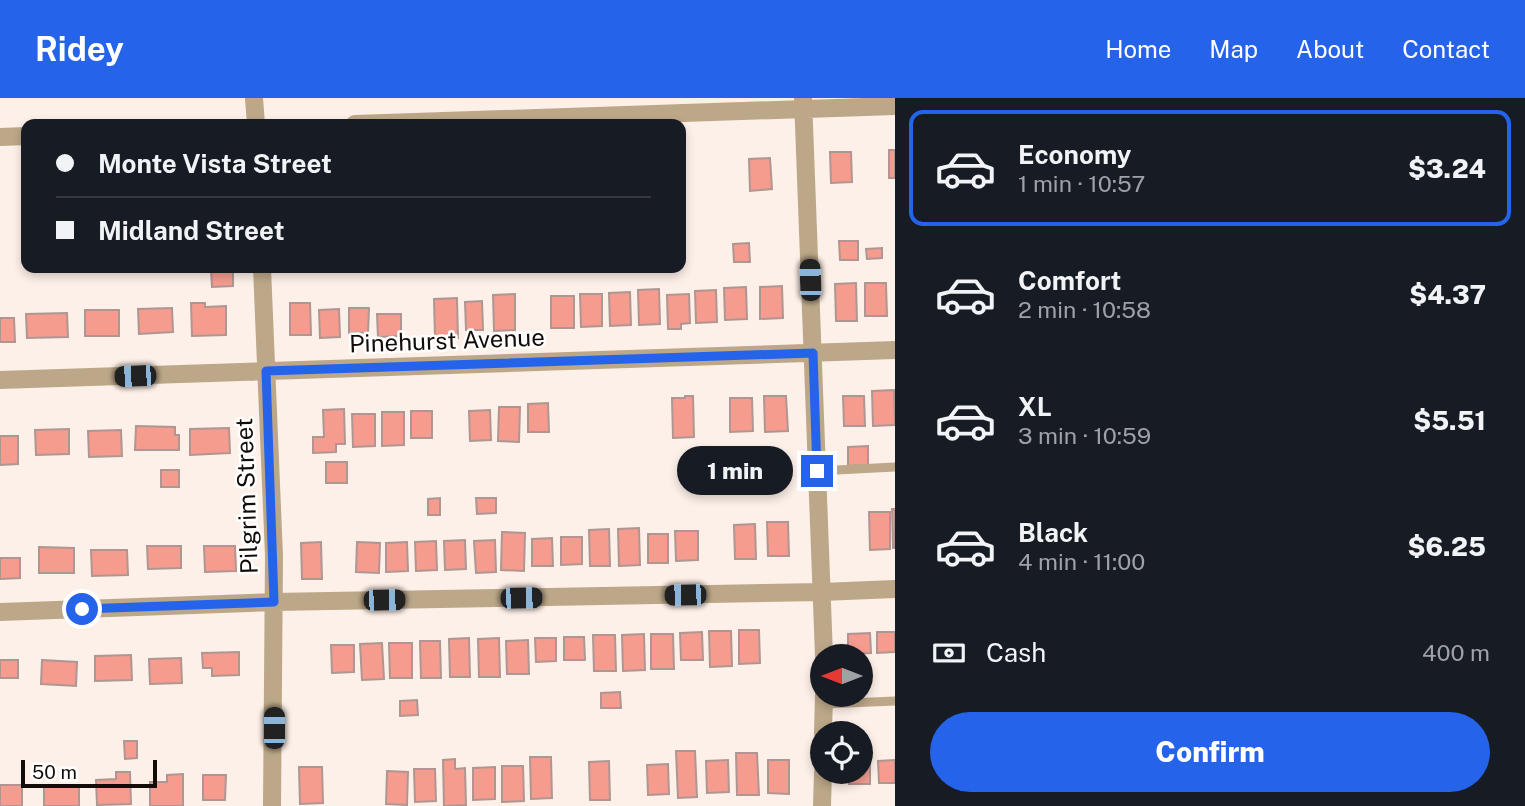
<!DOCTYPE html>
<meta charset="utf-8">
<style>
:root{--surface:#171b24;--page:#242831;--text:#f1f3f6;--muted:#9ea1a6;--line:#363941;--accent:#2563eb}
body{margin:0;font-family:"Public Sans",sans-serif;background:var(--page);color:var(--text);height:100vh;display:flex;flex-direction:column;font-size:26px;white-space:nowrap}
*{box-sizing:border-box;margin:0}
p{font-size:23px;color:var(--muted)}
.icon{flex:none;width:38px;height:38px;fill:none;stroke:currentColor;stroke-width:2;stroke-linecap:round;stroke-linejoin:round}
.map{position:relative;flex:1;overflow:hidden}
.details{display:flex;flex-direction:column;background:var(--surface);width:630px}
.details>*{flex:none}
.hud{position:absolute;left:21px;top:21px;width:665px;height:154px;border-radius:14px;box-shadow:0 4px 10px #0003;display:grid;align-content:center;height:154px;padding:0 35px;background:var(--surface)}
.needle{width:46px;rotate:270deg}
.tools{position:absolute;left:810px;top:546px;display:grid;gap:14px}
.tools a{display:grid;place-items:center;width:63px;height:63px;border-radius:50%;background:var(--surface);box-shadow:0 4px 10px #0003;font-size:35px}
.scale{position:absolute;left:21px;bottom:18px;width:136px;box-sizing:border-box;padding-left:7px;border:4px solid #130c08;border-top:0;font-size:19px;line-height:24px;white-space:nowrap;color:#130c08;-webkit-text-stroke:5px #fff;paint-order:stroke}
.end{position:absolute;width:32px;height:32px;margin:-16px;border:9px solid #2563eb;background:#fff;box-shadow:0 0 0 4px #fff}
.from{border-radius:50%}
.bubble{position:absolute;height:49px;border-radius:24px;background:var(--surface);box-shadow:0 4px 10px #0003;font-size:23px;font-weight:800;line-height:49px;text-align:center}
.car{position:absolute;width:21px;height:42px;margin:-21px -10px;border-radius:9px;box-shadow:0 0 5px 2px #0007;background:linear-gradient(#222 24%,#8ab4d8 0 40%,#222 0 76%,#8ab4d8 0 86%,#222 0)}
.hud b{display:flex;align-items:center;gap:24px;height:66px;font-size:26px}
.hud b+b{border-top:2px solid var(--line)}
.hud i{width:18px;height:18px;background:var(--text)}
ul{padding:12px 0 0;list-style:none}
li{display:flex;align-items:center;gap:21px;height:116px;margin:0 14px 10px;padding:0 21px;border:4px solid transparent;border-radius:14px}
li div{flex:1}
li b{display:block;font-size:26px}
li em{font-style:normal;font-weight:800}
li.on{border-color:var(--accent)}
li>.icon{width:63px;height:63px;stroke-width:1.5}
.pay{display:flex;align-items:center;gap:18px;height:77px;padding:0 35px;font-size:26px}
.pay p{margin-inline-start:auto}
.cta{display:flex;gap:14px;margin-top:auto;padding:14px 35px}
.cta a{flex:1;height:80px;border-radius:42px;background:var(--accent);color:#fff;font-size:28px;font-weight:800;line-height:80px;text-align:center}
header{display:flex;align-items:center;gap:42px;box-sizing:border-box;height:98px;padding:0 35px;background:var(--accent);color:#fff}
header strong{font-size:33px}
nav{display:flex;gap:38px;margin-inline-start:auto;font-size:24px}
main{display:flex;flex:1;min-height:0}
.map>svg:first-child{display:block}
.building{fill:#f59c8f;stroke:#af9692;stroke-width:2}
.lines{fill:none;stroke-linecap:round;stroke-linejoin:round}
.service{stroke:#bca788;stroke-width:9}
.minor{stroke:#bca788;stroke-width:18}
.route{stroke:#2563eb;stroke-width:9}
.labels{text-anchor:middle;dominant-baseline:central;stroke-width:5;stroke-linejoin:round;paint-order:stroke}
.street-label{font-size:24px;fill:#130c08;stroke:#fff}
</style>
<header>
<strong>Ridey</strong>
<nav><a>Home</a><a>Map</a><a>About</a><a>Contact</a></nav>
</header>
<main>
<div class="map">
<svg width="895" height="708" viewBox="0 0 895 708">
<rect width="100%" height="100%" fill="#fdf0e8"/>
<path class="building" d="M889,52h6v28h-6z
M830,54h21l1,30 -21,1z
M770,60l2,31 -22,2 -1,-32z
M839,143h19v19h-18z
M749,145l1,19h-16l-1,-18z
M882,150v10l-15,1 -1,-10z
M211,172h22v16l-21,1z
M856,185l1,38h-21l-1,-37z
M865,185h21l1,33h-22z
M782,188l1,32 -23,1v-32z
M746,189l1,32 -22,1 -1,-32z
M659,191l1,35 -21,1 -1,-35z
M716,192l1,32 -21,1 -1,-32z
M630,194l1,33 -21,1 -1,-33z
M515,196v36l-21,1 -1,-36z
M580,196h22v32l-21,1z
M689,196l1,29 -9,1v5h-13l-1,-34z
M551,198h23v32h-23z
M457,200l1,40h-23l-1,-39z
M482,203l1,29h-17l-1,-28z
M191,205h14v4l21,-1v29l-34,1z
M290,205h20l1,32h-21z
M172,210l1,24 -34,2 -1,-25z
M349,210h20l-1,25h-19z
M339,211l1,28 -20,1 -1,-28z
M85,212h34v26h-34z
M67,215l1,24 -41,1 -1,-24z
M377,216h24v22l-23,1z
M0,220h14l1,24h-15z
M894,292l1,35 -22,1 -1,-35z
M685,298h8l1,41 -21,1 -1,-40h13z
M764,298h22l2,35 -23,1z
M843,298h21l1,30h-21z
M730,300h22l1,33 -23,1z
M548,305l1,29h-21v-28z
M499,309h21l-1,35 -21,-1z
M344,311l1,35h-9v8l-23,1v-16h11l-1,-27z
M490,312l1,30 -21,1 -1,-30z
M411,313h21v27h-21z
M382,314h22v33l-22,1z
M352,316h23v32l-22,1z
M136,328l39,1v8h4v15h-44z
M229,330l1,25 -40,2v-26z
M69,331v25l-33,1 -1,-25z
M121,332l1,26 -33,1 -1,-26z
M0,338h18v28l-18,1z
M868,348v19l-20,1v-19z
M326,364h21v21h-21z
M161,372h18v17h-18z
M440,400v17h-12v-16z
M476,400h20v15l-19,1z
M892,411h3v39h-2z
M869,414h21v37l-20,1z
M767,424h21l1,34h-21z
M755,426l1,35h-21l-1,-34z
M639,430l1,37 -21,1 -1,-37z
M609,431l1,37h-20l-1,-36z
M675,433h23v29l-22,1z
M502,434l23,1 -1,38 -23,-1z
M648,436h20v29h-20z
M561,439h21v27l-21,1z
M552,440l1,28h-21v-27z
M465,442l1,29 -21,1 -1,-29z
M495,442l1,32 -20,1 -2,-32z
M436,443l1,29 -21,1 -1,-29z
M321,444l1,37h-20l-1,-36z
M357,444l23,1 -1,30 -23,-1z
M407,444l1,29 -22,1v-29z
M147,448h34v22l-33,1z
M204,448h31l1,25 -31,1z
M39,449l35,1v25h-35z
M91,452h36l1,25 -36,1z
M0,460h20v20l-20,1z
M739,532h20l1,33 -21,1z
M709,533h22l1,35 -22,1z
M702,534l1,28h-22l-1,-27z
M877,534h18v20l-18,1z
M870,535l1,20 -23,1v-20z
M644,536l1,36 -22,1 -1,-36z
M651,536h22l1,35h-23z
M593,537h22l1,36h-22z
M564,539h20l1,23h-21z
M469,540l1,39h-20l-1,-38z
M499,540l1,39h-21l-1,-38z
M535,540h21v23l-20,1z
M528,542l1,34h-22l-1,-33z
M420,543h20l1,37h-20z
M382,545l2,36 -22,1 -2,-36z
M389,545h23v35h-22z
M331,547h23v27l-22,1z
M239,554v23l-27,1v-8h-9l-1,-15z
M131,557l1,25 -37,1v-25z
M181,560l1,25 -32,1 -1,-25z
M0,562h18v18h-18z
M42,562l35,2 -1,24 -35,-2z
M620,594l1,16h-20v-15z
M417,602l1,15 -18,1v-15z
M124,643h13v17l-12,1z
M676,653h19l2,46 -19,1z
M736,655h21l2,42h-22z
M530,659h21l1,41 -21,1z
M455,661v10l10,-1 1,37 -22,1 -1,-46z
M728,662l1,32 -22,1 -1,-32z
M768,662h21v34l-21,-1z
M895,662v23h-16l-1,-22z
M609,663l1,39h-20l-1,-38z
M870,663v23h-21v-12h12v-10z
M668,666l1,30 -21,1 -1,-30z
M502,668h21l1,35 -22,1z
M299,669h23l1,36 -23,1z
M495,669v32l-22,1v-32z
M414,671h21l1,32 -21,1z
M387,673l21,1 -1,33 -21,-1z
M116,674h14l1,32 -34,1 -1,-25 20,-1z
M183,676v32h-33v-24h17v-7z
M203,677h23l-1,25h-22z
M0,687h22v21h-22z
M44,688h35v20h-35z"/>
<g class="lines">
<path class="service" d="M817,373l78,-4
M824,606l71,-3"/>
<path class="minor" d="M254,0l2,26
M803,0l21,558
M355,26l540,-18
M0,39l26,-1
M262,170l12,288 -2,250
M0,282l895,-30
M0,514l274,-10 548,-10 73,-3
M823,635l1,-38
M822,708l1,-34"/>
</g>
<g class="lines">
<path class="route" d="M82,511l192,-7 -8,-231 547,-18 4,118"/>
</g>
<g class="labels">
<g class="street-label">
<text transform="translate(447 242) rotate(-2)">Pinehurst Avenue</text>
<text transform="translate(246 398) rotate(-92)">Pilgrim Street</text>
</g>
</g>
</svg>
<div class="tools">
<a><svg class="needle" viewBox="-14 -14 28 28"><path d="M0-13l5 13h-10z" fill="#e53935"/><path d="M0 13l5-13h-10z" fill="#9ea1a6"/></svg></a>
<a><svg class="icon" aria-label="locate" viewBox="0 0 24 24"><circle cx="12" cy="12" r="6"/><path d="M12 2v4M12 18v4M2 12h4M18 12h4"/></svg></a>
</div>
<div class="scale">50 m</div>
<i class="end from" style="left:82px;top:511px"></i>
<i class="end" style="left:817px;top:373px"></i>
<div class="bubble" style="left:677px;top:348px;width:116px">1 min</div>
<i class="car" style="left:810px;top:182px;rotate:358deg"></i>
<i class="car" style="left:135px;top:278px;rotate:268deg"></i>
<i class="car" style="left:685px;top:497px;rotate:269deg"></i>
<i class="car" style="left:521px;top:500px;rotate:89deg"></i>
<i class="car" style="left:384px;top:502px;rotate:89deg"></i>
<i class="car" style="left:274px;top:630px;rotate:0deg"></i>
<div class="hud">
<b><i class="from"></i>Monte Vista Street</b>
<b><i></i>Midland Street</b>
</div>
</div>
<section class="details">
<ul>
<li class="on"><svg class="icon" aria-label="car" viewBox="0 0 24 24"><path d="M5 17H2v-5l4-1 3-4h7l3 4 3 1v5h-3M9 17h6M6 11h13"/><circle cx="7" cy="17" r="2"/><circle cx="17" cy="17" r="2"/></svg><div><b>Economy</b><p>1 min · 10:57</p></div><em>$3.24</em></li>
<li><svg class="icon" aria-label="car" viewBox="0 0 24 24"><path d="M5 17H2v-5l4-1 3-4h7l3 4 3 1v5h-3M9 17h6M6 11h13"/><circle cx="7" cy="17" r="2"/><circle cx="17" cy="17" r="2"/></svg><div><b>Comfort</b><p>2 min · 10:58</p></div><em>$4.37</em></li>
<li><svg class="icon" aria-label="car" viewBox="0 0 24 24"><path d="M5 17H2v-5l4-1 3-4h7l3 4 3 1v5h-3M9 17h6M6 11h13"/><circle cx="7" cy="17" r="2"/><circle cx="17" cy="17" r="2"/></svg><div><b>XL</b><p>3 min · 10:59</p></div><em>$5.51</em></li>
<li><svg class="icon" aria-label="car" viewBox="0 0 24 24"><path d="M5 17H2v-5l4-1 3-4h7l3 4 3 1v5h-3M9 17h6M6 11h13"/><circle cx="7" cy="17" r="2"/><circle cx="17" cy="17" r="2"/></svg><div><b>Black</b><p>4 min · 11:00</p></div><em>$6.25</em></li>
</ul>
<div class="pay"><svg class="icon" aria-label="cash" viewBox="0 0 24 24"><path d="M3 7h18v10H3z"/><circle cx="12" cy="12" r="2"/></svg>Cash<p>400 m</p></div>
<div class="cta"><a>Confirm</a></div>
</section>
</main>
